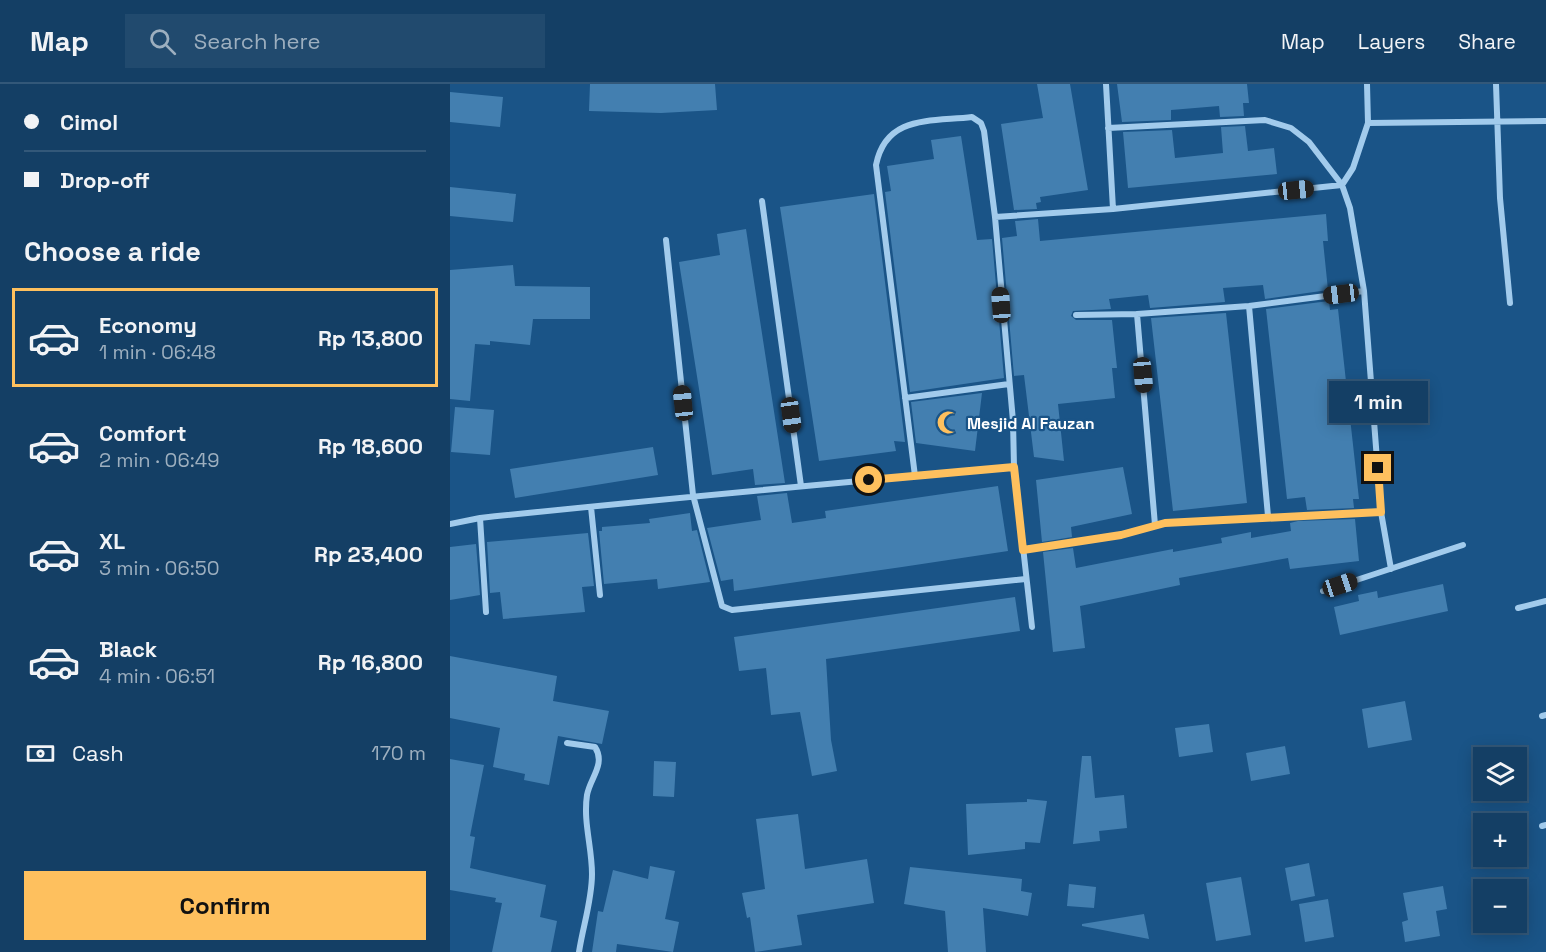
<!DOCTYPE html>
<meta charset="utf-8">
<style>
:root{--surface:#143f65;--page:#214a6e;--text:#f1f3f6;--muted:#9dafbf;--line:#335879;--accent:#fec05e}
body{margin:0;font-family:"Space Grotesk",sans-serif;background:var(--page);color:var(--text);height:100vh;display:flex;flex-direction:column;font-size:22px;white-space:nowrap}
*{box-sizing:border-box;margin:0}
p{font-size:20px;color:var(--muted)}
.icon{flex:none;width:33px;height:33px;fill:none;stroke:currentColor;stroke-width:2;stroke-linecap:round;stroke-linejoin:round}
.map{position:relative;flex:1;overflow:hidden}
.side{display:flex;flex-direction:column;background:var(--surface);width:450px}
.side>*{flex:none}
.guide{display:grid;align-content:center;height:132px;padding:0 24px;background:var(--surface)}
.fabs{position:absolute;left:1023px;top:663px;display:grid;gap:12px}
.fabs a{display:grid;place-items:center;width:54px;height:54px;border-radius:0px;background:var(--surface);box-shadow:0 3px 15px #0003,0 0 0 2px var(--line);font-size:30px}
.end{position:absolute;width:27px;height:27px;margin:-14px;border:8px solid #fec05e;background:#111;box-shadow:0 0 0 3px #111}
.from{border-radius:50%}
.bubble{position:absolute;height:42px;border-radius:0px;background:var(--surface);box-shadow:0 3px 15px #0003,0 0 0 2px var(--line);font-size:20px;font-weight:700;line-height:42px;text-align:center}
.car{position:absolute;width:18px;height:36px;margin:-18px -9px;border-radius:8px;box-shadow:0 0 4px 2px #0007;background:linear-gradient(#222 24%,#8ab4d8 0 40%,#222 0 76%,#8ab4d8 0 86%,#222 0)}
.guide b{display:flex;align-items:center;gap:21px;height:57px;font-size:22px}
.guide b+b{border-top:2px solid var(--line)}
.guide i{width:15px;height:15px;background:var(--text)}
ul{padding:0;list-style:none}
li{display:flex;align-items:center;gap:18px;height:99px;margin:0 12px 9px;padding:0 12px;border:3px solid transparent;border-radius:0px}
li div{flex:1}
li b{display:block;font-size:22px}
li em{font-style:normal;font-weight:700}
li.on{border-color:var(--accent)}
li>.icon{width:54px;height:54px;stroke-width:1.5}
h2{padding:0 24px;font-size:27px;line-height:72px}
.pay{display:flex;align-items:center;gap:15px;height:66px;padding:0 24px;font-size:22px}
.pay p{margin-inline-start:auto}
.button{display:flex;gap:12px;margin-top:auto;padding:12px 24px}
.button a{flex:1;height:69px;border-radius:0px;background:var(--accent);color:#111;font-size:24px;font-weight:700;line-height:69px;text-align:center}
header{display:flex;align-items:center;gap:36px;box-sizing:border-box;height:84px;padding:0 30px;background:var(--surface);border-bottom:2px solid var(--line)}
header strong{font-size:28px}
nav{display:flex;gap:33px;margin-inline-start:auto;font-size:21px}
.search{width:420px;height:54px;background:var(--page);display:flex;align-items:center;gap:15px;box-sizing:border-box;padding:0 21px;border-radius:0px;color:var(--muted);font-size:22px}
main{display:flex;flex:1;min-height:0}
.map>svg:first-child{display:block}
.building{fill:#437fb0}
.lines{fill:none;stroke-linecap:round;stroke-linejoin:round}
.minor{stroke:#a2cbec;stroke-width:6}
.route{stroke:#fec05e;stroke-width:8}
.labels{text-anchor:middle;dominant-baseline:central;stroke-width:4.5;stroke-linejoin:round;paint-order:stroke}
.poi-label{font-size:16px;font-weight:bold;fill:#fff;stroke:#1a5487;text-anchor:start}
</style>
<header>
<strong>Map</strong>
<div class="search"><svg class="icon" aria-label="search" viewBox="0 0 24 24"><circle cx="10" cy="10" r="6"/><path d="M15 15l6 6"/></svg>Search here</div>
<nav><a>Map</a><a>Layers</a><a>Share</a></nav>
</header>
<main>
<section class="side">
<div class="guide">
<b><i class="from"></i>Cimol</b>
<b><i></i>Drop-off</b>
</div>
<h2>Choose a ride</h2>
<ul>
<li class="on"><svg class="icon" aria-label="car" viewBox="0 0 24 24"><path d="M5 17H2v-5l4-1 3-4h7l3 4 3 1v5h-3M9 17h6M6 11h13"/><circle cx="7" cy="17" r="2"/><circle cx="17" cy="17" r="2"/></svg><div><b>Economy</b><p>1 min · 06:48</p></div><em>Rp 13,800</em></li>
<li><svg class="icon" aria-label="car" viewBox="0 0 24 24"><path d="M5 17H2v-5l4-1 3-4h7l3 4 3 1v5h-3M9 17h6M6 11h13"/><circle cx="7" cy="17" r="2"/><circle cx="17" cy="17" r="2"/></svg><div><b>Comfort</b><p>2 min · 06:49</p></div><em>Rp 18,600</em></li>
<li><svg class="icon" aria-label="car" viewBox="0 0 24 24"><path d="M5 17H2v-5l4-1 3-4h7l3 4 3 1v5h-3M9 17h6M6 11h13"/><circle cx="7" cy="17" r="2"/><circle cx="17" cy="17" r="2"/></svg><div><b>XL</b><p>3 min · 06:50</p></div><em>Rp 23,400</em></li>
<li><svg class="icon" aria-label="car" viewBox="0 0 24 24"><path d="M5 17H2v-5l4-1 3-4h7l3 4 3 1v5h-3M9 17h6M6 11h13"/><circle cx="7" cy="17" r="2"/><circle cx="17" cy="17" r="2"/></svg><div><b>Black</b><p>4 min · 06:51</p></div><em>Rp 16,800</em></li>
</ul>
<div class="pay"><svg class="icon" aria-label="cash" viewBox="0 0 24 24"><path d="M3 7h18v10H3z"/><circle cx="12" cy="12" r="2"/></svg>Cash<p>170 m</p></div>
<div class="button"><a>Confirm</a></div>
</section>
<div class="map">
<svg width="1096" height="868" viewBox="0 0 1096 868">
<rect width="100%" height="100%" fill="#1a5487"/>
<path class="building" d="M140,0h125l2,26 -56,3 -72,-2z
M587,0h33l18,106 -48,7 1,5 -5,1 1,6 -23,1 -13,-86 42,-6z
M667,0h130l2,19h-6l1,13 -24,1 -1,-11 -48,4v10l-49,2z
M0,8l53,5 -3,30 -50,-5z
M795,42l3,25 26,-3 3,26 -149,14 -5,-56 49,-2 3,28 48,-5 -2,-26z
M511,52l16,104 15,-1 12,139 -94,14 -25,-200 6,-1 -4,-25 47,-7 -3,-19z
M0,103l66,7 -3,28 -63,-6z
M424,110l31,248 -11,-1 2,10 -77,10 -39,-254z
M876,130l2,27h-5l5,49 -63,9 -2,-14 -40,3 2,14 -75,6 -2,-13 -39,4 2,10 -38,2 -2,5 5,4h36l5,48h-5l3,30 -57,6 6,57 -30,-4 -10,-82 -10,1 -12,-138 15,-2 -2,-15 23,-2 2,22z
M296,145l3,20 36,234 -30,2 -2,-16 -41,6 -13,-86 -20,-127 41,-7 -3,-21z
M63,181l2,21 75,1v32h-57l-3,26 -40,-4v4l-15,-1 -5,57 -20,-2v-129z
M879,217l1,9 8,-1 21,190h-6l1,9 -47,2 -2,-13 -18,2 -21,-190z
M776,229l21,190 -74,8 -22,-193z
M532,309l-7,58 -59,-8 -5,-41z
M5,323l39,3 -4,45 -39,-3z
M203,363l5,28 -143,23 -5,-29z
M673,383l9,47 -61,13 1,10 -30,5 -6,-62z
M548,402l10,65 -106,16 -168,24 -1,-12 -12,2 -14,-53 54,-8 -4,-24 30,-3 5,30 34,-5 -1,-7z
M240,429l2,18 5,-1 13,52 -52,7 -1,-10 -53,5 -5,-53h3v-4l48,-4 -1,-4z
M905,435l4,42 -69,8 -2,-11 -109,20 1,7 -100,21 5,42 -32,4 -10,-100 30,-4 3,20 97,-19v3l49,-9 -1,-5 30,-6v6l40,-7 -1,-8 8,-2z
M138,449l6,53 -12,1 3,25 -82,7 -3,-27 -10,1 -3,-51z
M26,460l4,51 -30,5v-53z
M993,500l5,27 -108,24 -6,-28 25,-6 -1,-6 19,-4 1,7z
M565,513l5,34 -194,28 5,81 6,31 -25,5 -12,-64 -29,3 -5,-47 -27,3 -5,-34z
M0,572l107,20 -4,25 56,10 -7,33 -44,-8 -9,49 -25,-5 1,-6 -32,-7 7,-39 -50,-10z
M955,617l7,39 -44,8 -6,-39z
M759,640l4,28 -34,5 -4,-29z
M835,662l5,28 -39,7 -5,-28z
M632,672h9l4,42 29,-3 3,33 -28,3 1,10 -27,3z
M0,675l34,6 -14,71 5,1 -5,31 76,17 -6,32 17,4 -6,31h-59l10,-49 -7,-1 1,-4 -46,-8z
M204,677l22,1 -2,35 -21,-1z
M577,715l20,2 -7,42 -15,-1v7l-57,6 -2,-51 61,-2z
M348,730l7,55 62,-10 7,44 -77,12 5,30 -47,7 -5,-35 -3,1 -5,-25 23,-4 -9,-70z
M859,779l6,33 -24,5 -6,-33z
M200,782l25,5 -10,48 14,3 -6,30 -56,-8 -1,8h-24l6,-41 5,1 10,-42 35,9z
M460,783l112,12 -1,12 11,2 -4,23 -45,-8 3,44h-38l-3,-41 -41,-7z
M791,793l10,58 -35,6 -10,-58z
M619,800l27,3 -2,21 -27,-2z
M993,802l4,23 -11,2 4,25 -35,6 -3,-20 6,-2 -5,-27z
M878,815l6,38 -29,5 -6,-38z
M694,830l5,25 -67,-13v-2z"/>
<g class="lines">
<path class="minor" d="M656,0l7,125
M917,0l1,39
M1046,0l4,114 10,105
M312,117l39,285
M545,133l118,-8 229,-24 11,-17 15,-45 178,-2
M216,156l27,255 29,111 10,4 294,-31
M799,222l19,210
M626,231l61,-1
M455,314l104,-14
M564,383l18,160
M141,423l9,88
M931,428l10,57
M30,434l6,94
M0,440l30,-6c178,-19 356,-35 534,-51l-1,-46 -18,-204 -11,-86 -3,-8 -9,-6c-42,5 -86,-2 -96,48l39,311
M705,441l-18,-211 112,-8 115,-15
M573,466l98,-15 44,-12 216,-11 -17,-221 -14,-83 -8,-23 -33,-43 -18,-14 -26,-8 -157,8
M873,507l140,-46
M1068,524l28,-7
M1092,632l4,-1
M117,659l28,4c11,17 -5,31 -8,48 -4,27 5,52 5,79 0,26 -9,52 -13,78
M1092,742l4,-1"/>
</g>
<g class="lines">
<path class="route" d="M419,396l145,-13 9,83 98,-15 44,-12 216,-11 -3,-44"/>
</g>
<defs>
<symbol id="mosque-bare" viewBox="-9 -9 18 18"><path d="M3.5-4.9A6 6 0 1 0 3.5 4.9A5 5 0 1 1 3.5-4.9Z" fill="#fec05e" stroke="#1a5487" stroke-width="2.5" paint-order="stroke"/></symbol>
</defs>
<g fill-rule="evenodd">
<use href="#mosque-bare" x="482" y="322" width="33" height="33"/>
</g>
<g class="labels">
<g class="poi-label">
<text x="517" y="339">Mesjid Al Fauzan</text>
</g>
</g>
</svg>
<div class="fabs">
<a><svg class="icon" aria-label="layers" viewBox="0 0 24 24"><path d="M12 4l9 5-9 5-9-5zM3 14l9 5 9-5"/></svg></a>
<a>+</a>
<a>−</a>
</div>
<i class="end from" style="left:419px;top:396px"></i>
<i class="end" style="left:928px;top:384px"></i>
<div class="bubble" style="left:879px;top:297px;width:99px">1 min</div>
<i class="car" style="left:846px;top:106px;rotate:84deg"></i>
<i class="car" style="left:891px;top:210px;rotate:263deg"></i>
<i class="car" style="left:551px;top:221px;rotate:356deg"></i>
<i class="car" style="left:693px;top:291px;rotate:175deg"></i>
<i class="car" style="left:233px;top:319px;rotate:354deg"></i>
<i class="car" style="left:341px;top:331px;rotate:172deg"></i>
<i class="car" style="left:890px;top:501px;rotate:72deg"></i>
</div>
</main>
